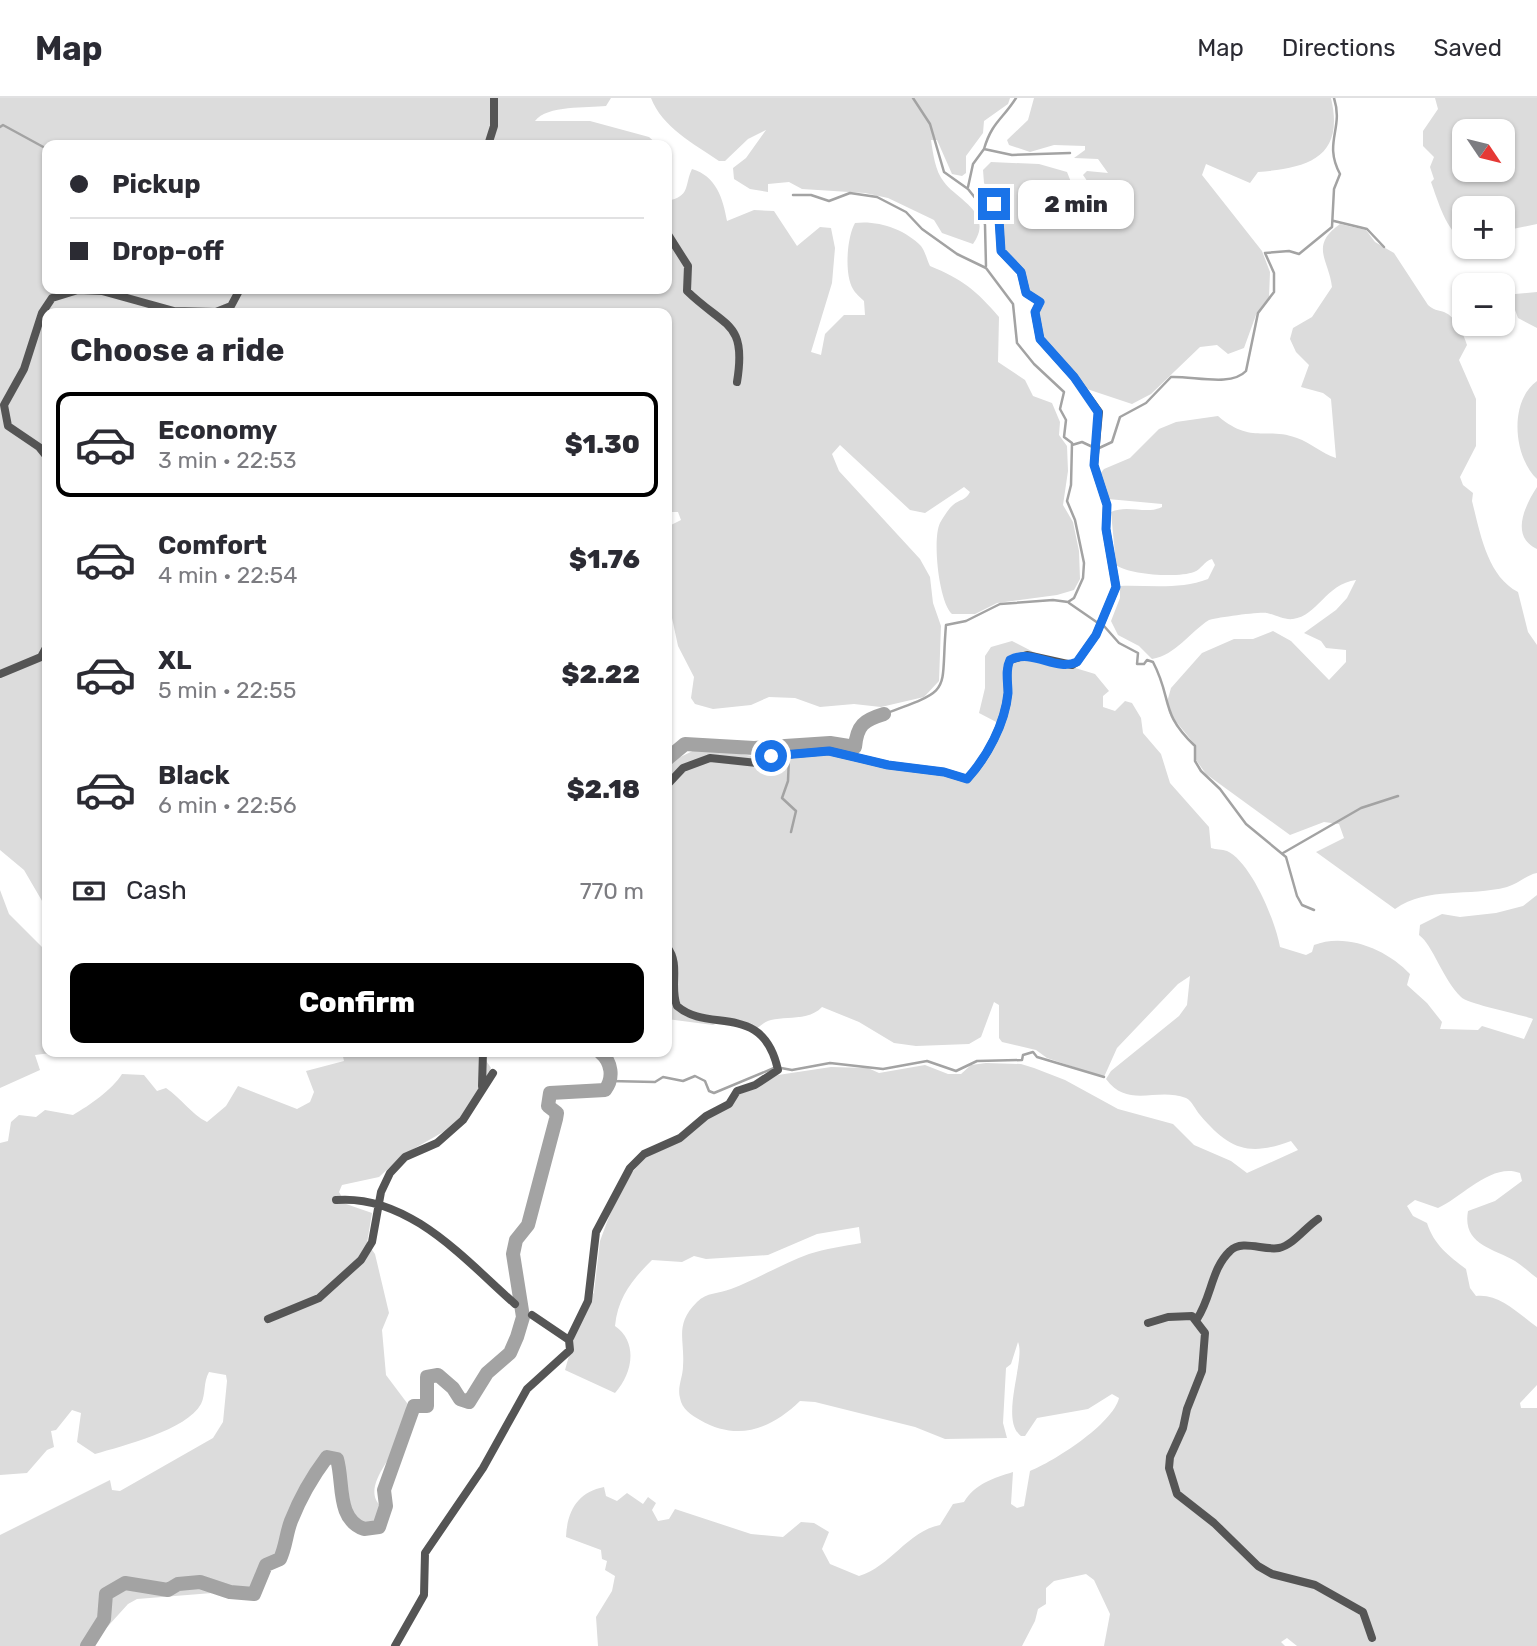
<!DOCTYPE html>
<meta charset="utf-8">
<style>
:root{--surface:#fff;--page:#f2f2f3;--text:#2b2b33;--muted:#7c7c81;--line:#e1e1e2;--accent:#000}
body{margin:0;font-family:Rubik,sans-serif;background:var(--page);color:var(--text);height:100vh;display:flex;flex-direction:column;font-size:26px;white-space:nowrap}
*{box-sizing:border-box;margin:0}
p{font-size:23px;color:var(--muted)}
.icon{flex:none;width:38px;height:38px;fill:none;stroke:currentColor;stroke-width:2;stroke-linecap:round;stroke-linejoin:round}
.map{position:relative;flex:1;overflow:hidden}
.side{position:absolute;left:42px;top:210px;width:630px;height:749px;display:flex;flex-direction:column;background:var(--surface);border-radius:14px;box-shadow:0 2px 5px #0004}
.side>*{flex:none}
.hud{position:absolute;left:42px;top:42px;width:630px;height:154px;border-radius:14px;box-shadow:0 2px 5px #0004;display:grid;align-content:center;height:154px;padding:0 28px;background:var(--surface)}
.needle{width:46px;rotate:125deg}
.buttons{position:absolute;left:1452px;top:21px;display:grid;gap:14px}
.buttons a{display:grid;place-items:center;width:63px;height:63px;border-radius:14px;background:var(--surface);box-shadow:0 2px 5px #0004;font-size:35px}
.end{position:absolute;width:32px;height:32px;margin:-16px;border:9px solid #1a73e8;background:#fff;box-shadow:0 0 0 4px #fff}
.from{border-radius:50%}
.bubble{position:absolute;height:49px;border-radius:14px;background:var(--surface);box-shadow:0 2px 5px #0004;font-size:23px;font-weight:800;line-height:49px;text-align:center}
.hud b{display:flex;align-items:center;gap:24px;height:66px;font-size:26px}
.hud b+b{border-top:2px solid var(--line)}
.hud i{width:18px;height:18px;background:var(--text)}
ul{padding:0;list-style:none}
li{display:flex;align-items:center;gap:21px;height:105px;margin:0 14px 10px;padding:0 14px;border:4px solid transparent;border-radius:14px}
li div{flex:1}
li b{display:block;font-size:26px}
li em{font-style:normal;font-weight:800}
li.active{border-color:var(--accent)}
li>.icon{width:63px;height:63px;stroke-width:1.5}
h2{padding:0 28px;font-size:32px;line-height:84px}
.pay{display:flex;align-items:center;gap:18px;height:77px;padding:0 28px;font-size:26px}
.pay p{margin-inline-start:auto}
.primary-button{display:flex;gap:14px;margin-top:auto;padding:14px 28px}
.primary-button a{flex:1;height:80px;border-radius:14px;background:var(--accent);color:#fff;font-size:28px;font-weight:800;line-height:80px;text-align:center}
header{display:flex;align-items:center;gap:42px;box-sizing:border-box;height:98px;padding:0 35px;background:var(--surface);border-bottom:2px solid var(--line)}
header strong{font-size:33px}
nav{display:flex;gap:38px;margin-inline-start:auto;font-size:24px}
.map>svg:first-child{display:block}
.green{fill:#dcdcdc;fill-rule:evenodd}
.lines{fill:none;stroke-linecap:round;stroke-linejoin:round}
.stream{stroke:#a3a3a3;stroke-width:2.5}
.river{stroke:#a3a3a3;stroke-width:14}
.minor{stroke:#555;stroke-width:8}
.route{stroke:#1a73e8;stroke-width:9}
</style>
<header>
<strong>Map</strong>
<nav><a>Map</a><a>Directions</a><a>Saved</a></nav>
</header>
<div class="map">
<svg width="1537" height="1548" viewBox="0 0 1537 1548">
<rect width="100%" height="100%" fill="#fff"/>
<path class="green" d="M0,0h611l-5,8c-19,2 -59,-1 -71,15h55l59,16 9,8h-611v144h620v-88c24,-5 17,-15 25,-32 24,7 31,29 35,52l27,-11 20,1 23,35 23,-19 11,1 4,20 -3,35 -21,69 10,3 4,-21 19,-19h21l-1,-14c-3,-3 -9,-8 -11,-12 -9,-15 -6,-52 2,-66 22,-3 50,6 66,23 4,5 6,14 9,20 32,13 46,24 69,51l-1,45 27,18 8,16 19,7 8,19 -1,13 8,11 1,25 -5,34 10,17 6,29 1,28 -6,11 -17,5 -60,8 -22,11h-23c-13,-11 -20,-75 -12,-91 3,-5 8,-14 13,-18 7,-6 12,-4 17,-13l-6,-5 -39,26 -15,-3 -70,-65 -8,9 7,17 81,88 10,18 3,26 8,23 -2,55 -15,16 -43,10 -27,-3 -34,3 -25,-9 -26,-1 -18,8 -38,4 -18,-5 -4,-6 3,-21 -16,-31 -6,-28 -5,-8v-83l14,-7 -3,-8h-11v-199h-620l-2,593 -21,-36 -24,-20z
M651,0h359l-2,6 -24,17 -1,12 -17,23v17l-4,3 -10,-2 -15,-34h-6c2,13 4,31 13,42 12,17 51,31 29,62l-31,-11 -8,-13 -46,-22 -23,-5 -63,-4 -13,-7 -21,2v8l-18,-3 -16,-10 -1,-11 13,-10 20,-28 -18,9 -23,22h-6c-25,-17 -57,-34 -68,-63z
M1034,0h297c14,60 -23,70 -73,74l-8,11 -44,-19 -4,11 60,76 8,21 -1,25 -13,18 -12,33 -16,6 -11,-9 -17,2 -49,47 -19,10 -45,-15 -45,-54 -10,-41 -28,-44 -4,-42 -16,-25 -1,-13 8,-8 48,2 28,8 6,15 10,5 7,-7 -7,-10 4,-4 21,2 -10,-14 -24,-1 11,-8v-4l-31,-1 -24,7 -21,-7 -2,-5 21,-20z
M1435,0h102v126l-34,7v-23h-38v34c-19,-11 -27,-41 -34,-60l3,-3 -4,-12 4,-10 -11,-11v-15l15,-22zM1465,33h38v39h-38z
M1340,126l26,6 9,12 19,11 34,52c6,5 9,5 16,7 12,5 19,21 23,33l-8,15 17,39v47l-16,31 3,8 10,8 -1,8c8,31 15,75 46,91l10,40 9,13v228c-11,2 -19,11 -30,14 -38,10 -79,-1 -112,22l-79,-57 28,-14 -5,-14 -15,-2 -34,13 -84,-61 -10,-14v-14l-27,-33 -2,-11 4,-14 31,-35 32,-14h19l20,-8 18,10 38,39 17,-18v-12l-20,-2 -5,-7 -17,-8 32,-23 11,-12 9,-18c-30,4 -39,36 -63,39 -9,1 -17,-4 -26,-6 -5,-2 -54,5 -58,7 -19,12 -33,35 -57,39l-13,-13 -21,-11 -7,-14 9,-23v-12c29,-1 60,4 88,-7l7,-14 -3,-6c-8,2 -10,10 -18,13 -16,6 -65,3 -78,-7l-5,-53c17,-8 35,3 51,-5v-3l-54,-5 -8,-25 4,-5 26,-11 29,-29 17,-7 42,-6c34,29 48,10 79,22 14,5 24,15 39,20l-5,-59 -8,-6 -22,-6 8,-22 -13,-13 -6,-13 3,-11 19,-11 20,-30c-3,-27 -23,-41 8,-63z
M1537,194v36l-19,-10 -7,-19 4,-5z
M1537,283v98c-24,-23 -28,-78 0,-98z
M1537,389v62c-28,-13 -11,-45 0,-62z
M1012,543l37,19 46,14 14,17 -6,5v11l12,4 10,-10 7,2 9,15 2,15 18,21 9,29 39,44 2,21c5,2 11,1 16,3 24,11 49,71 53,96l26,8 6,-3 2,-7c32,-13 74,5 96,29l-3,11 20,18 15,19 -2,7 38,1 4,-4 42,13 9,-20c-14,-5 -65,-15 -72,-22 -18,-17 -28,-52 -42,-62l1,-10 22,-11 18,3 36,-4 27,-7 14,-11v383c-7,-5 -14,-12 -22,-17 -23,-13 -53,-17 -47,-50l27,-10 27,-20 -2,-8c-28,-11 -58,24 -82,35l-23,-8 -8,6 6,10 14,7c7,22 22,33 39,46l4,19 6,8c23,-3 43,18 61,31v58l-17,18 1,5h16v238h-240l-10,-8 -6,4 4,4h-181l6,-32 -16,-34 -8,-6 -32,7 -8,7v16l-8,5 -3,12 -13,25h-424l-2,-29 16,-26 3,-15 -10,-6 2,-9 -5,-2 -1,-9 -35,-13c1,-26 12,-45 38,-50l2,9 11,5 10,-8 16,11 5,-7 8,6 -4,7 6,11 11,-2 6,-10 76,25 32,3 18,-15 13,1 15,9 -7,17 8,15 29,12c31,-9 49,-45 81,-51l13,-21 11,-2c11,-18 29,-24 49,-30l-2,32 6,4 7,-2 6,-35c23,-9 83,-47 89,-73l-7,-4 -24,15 -51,9 -12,18h-4c-22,-16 5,-76 -3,-94l-7,22 -5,4 -3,55 4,15 -62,1 -30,-12 -100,-25 -15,-1c-29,28 -62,41 -100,19 -9,-5 -18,-11 -20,-22 -3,-11 3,-21 3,-32 2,-27 -9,-41 14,-64 10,-10 21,-8 34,-13 26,-10 51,-25 78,-35 16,-5 35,-8 52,-11l-2,-16 -42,7 -49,21 -62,4 -12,-3 -12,6 -30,-2c-20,20 -34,37 -37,66 24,17 17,48 0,67l-50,-23 9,-32 20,-46 6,-51 7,-19 15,-37 22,-27 96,-64 38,-19 53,-8 37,1 11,5 46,-8 23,9h13l10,-9 15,-2 35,1 13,4 31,12 53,29 55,15 21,21 37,16 16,12 51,-23 -7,-9c-43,16 -62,8 -91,-26 -5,-6 -8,-14 -14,-17 -30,-11 -58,11 -80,-19l5,-8 68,-55 8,-11 3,-29 -12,8 -61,64 -13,29 -57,-19 -11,-8 -34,-8 -3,-4v-33l-5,-3 -13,35 -12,7 -53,2 -22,-3 -35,-21 -37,-15c-13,14 -35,9 -51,13 -6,1 -10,6 -15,9l-27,-11 -16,7 -46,-6v-250l7,-9 27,-13 74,13 49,-6 35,4 38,12 50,6 17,6 38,-57 -23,-12 6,-25v-32l6,-9z
M0,792l9,24 38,38v100h12l-24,3 5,15 -40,18z
M342,954h144l-1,7 6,9 -26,45 -22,19 -40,23 -24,22 -37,8 -3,7 7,12 26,9 -5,30 8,11 14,59 -7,17 4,45 21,28c-1,13 -3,26 -8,38 -7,17 -38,48 -18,65l-4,17c-36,19 -31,-51 -39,-70l-14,3 -25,40 -12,31 -4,21 -5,8 -14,7 -14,27 -113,9 -9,5 -38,42h-90v-111l110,-55 2,10 8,1 93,-53 10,-16 4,-41 -1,-6 -17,-3c-6,11 -3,22 -8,32 -14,26 -79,42 -106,50l-18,-12 4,-29 -9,-3 -16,20 -5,1 3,16 -7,3 -20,23 -27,2v-332l8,-2 3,-19 8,-7 17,2 9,-7 28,5c17,-10 39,-25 49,-41l22,1 13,16 9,-3c15,10 25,26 41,34l19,-16 12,-20 59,23 13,-7 4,-10 -8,-21 38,-10z"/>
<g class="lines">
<path class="stream" d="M913,0l17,26 14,48 24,17 12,15 5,21 1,41
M0,29l3,-2 44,24
M61,47l11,-2 16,2
M984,51c8,-27 18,-29 32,-51
M968,89l5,-23 11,-15 28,6 58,-2
M793,97h18l18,6 21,-8 27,4 29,15 16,17 35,25 29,14 27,36 4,39 17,21 30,28 -4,17 6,11 -2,17 8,6 -1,42 -4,16 8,19 9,43 -1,15 -9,20 -6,4 -15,-2 -53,4 -34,17 -20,4c-6,70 9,63 -62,89
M1334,123l33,8 17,18
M1072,347l10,-3 15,7 15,-7 8,-25 26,-14 25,-26c23,-1 60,10 75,-6l12,-58 16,-21v-19l-9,-20 24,-2 10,3 33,-27 2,-38 6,-15c-17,-32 4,-45 -6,-76
M1069,505l29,20
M1104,528l15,17 19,10 -1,11h7l3,-4 6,2c20,38 6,50 42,84v15l6,10 19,18 26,35 40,33 11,39 5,9 12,5
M667,539v4
M789,659l-1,24 -6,17 14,13 -5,21
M1283,755l78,-45 37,-12
M781,970l11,2 38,-7 53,6 44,-8 29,10 21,-10 45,-1 1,-5 10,-3 4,5 67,20
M610,983l45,1 8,-5 20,4 12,-5 10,5 4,10 5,2 60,-25"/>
<path class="river" d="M667,661l18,-15 69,4 76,-5 25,4c2,-22 9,-27 29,-33
M87,1548l17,-27 2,-25 19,-11 43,7 10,-6 22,-2 30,10 24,2 12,-29 14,-6c6,-13 6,-25 11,-38 9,-23 21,-44 36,-64l10,2c7,24 -1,60 27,70l15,-2 7,-21 -2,-16 30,-84h13v-29l11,-2 15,13 7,11 9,3 18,-29 23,-20 7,-16 6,-20 -10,-63 3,-14 12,-15 28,-106 1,-6 -9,-7 2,-13 55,-3c9,-12 7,-28 -5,-38"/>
<path class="minor" d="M488,47l6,-19v-28
M667,135l21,33 -1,25c38,37 60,30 50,91
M47,359l-8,-10 -31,-21 -4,-21 20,-36 18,-56 10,-15 26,-8 24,1 72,20 42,1 15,-6 9,-17
M0,576l41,-17 6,-11
M667,687l16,-17 27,-10 47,5 14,-7 58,-5 59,14 56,7 23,7c20,-21 38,-56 41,-86 0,-11 -3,-23 2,-33l17,-5 45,10 5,-3 19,-27 20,-48 -10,-58 1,-24 -13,-40 5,-53 -25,-35 -34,-38 -5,-27 5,-10 -14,-9 -5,-21 -20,-21 -2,-32 -5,-15
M482,988l1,-34
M336,1102c73,-6 129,60 179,104
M532,1217l37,25
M268,1221l51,-21 42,-38 11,-18 9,-50 9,-19 15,-16 32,-14 26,-23 30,-47
M1197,1221c15,-23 14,-50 33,-68 12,-12 34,0 49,-3 14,-3 27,-21 39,-29
M1148,1225l20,-6 24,-1 13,17 -3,38 -15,38 -4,19 -13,29 -1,11 8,26 37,29 44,43 14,8 43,11 48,27 9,26
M395,1548l29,-51 1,-42 58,-85 44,-79 43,-39 -1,-10 19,-39 8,-69 34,-64 14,-14 36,-16 26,-22 23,-12 8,-13 18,-6 23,-15c-15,-69 -69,-36 -101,-64 -8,-19 4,-42 -10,-59"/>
</g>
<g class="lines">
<path class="route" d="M771,658l58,-5 59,14 56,7 23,7c20,-22 38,-55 41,-86 0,-11 -3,-23 2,-33 23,-12 46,12 67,2l19,-27 20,-48 -10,-58 1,-24 -13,-40 4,-53 -24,-35 -34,-38 -5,-27 5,-10 -14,-9 -5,-21 -20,-21 -2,-32 -5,-15"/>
</g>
</svg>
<div class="buttons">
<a><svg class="needle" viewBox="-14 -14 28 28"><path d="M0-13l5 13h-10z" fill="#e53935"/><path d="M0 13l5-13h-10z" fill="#7c7c81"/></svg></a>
<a>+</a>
<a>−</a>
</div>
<i class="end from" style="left:771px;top:658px"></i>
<i class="end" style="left:994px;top:106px"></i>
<div class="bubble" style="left:1018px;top:82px;width:116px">2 min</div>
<div class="hud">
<b><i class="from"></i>Pickup</b>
<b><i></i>Drop-off</b>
</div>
<section class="side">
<h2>Choose a ride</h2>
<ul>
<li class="active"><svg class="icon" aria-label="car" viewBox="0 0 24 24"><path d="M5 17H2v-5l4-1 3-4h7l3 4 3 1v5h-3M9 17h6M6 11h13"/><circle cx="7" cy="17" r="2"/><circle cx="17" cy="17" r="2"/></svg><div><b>Economy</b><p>3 min · 22:53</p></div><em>$1.30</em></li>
<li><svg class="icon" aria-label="car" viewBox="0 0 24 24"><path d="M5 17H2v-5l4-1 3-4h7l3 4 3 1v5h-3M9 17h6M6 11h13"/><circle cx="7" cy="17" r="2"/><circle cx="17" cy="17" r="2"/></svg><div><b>Comfort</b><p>4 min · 22:54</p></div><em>$1.76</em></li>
<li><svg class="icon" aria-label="car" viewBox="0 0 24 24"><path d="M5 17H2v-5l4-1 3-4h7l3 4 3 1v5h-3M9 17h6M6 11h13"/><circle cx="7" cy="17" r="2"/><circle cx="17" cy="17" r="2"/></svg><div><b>XL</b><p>5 min · 22:55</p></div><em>$2.22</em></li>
<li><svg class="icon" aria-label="car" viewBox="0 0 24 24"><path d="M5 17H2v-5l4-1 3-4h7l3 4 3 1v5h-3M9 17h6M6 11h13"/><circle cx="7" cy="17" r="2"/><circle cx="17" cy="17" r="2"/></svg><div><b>Black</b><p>6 min · 22:56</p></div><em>$2.18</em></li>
</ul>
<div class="pay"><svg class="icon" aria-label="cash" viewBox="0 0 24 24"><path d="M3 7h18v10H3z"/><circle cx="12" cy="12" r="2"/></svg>Cash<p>770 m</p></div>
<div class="primary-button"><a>Confirm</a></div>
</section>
</div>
